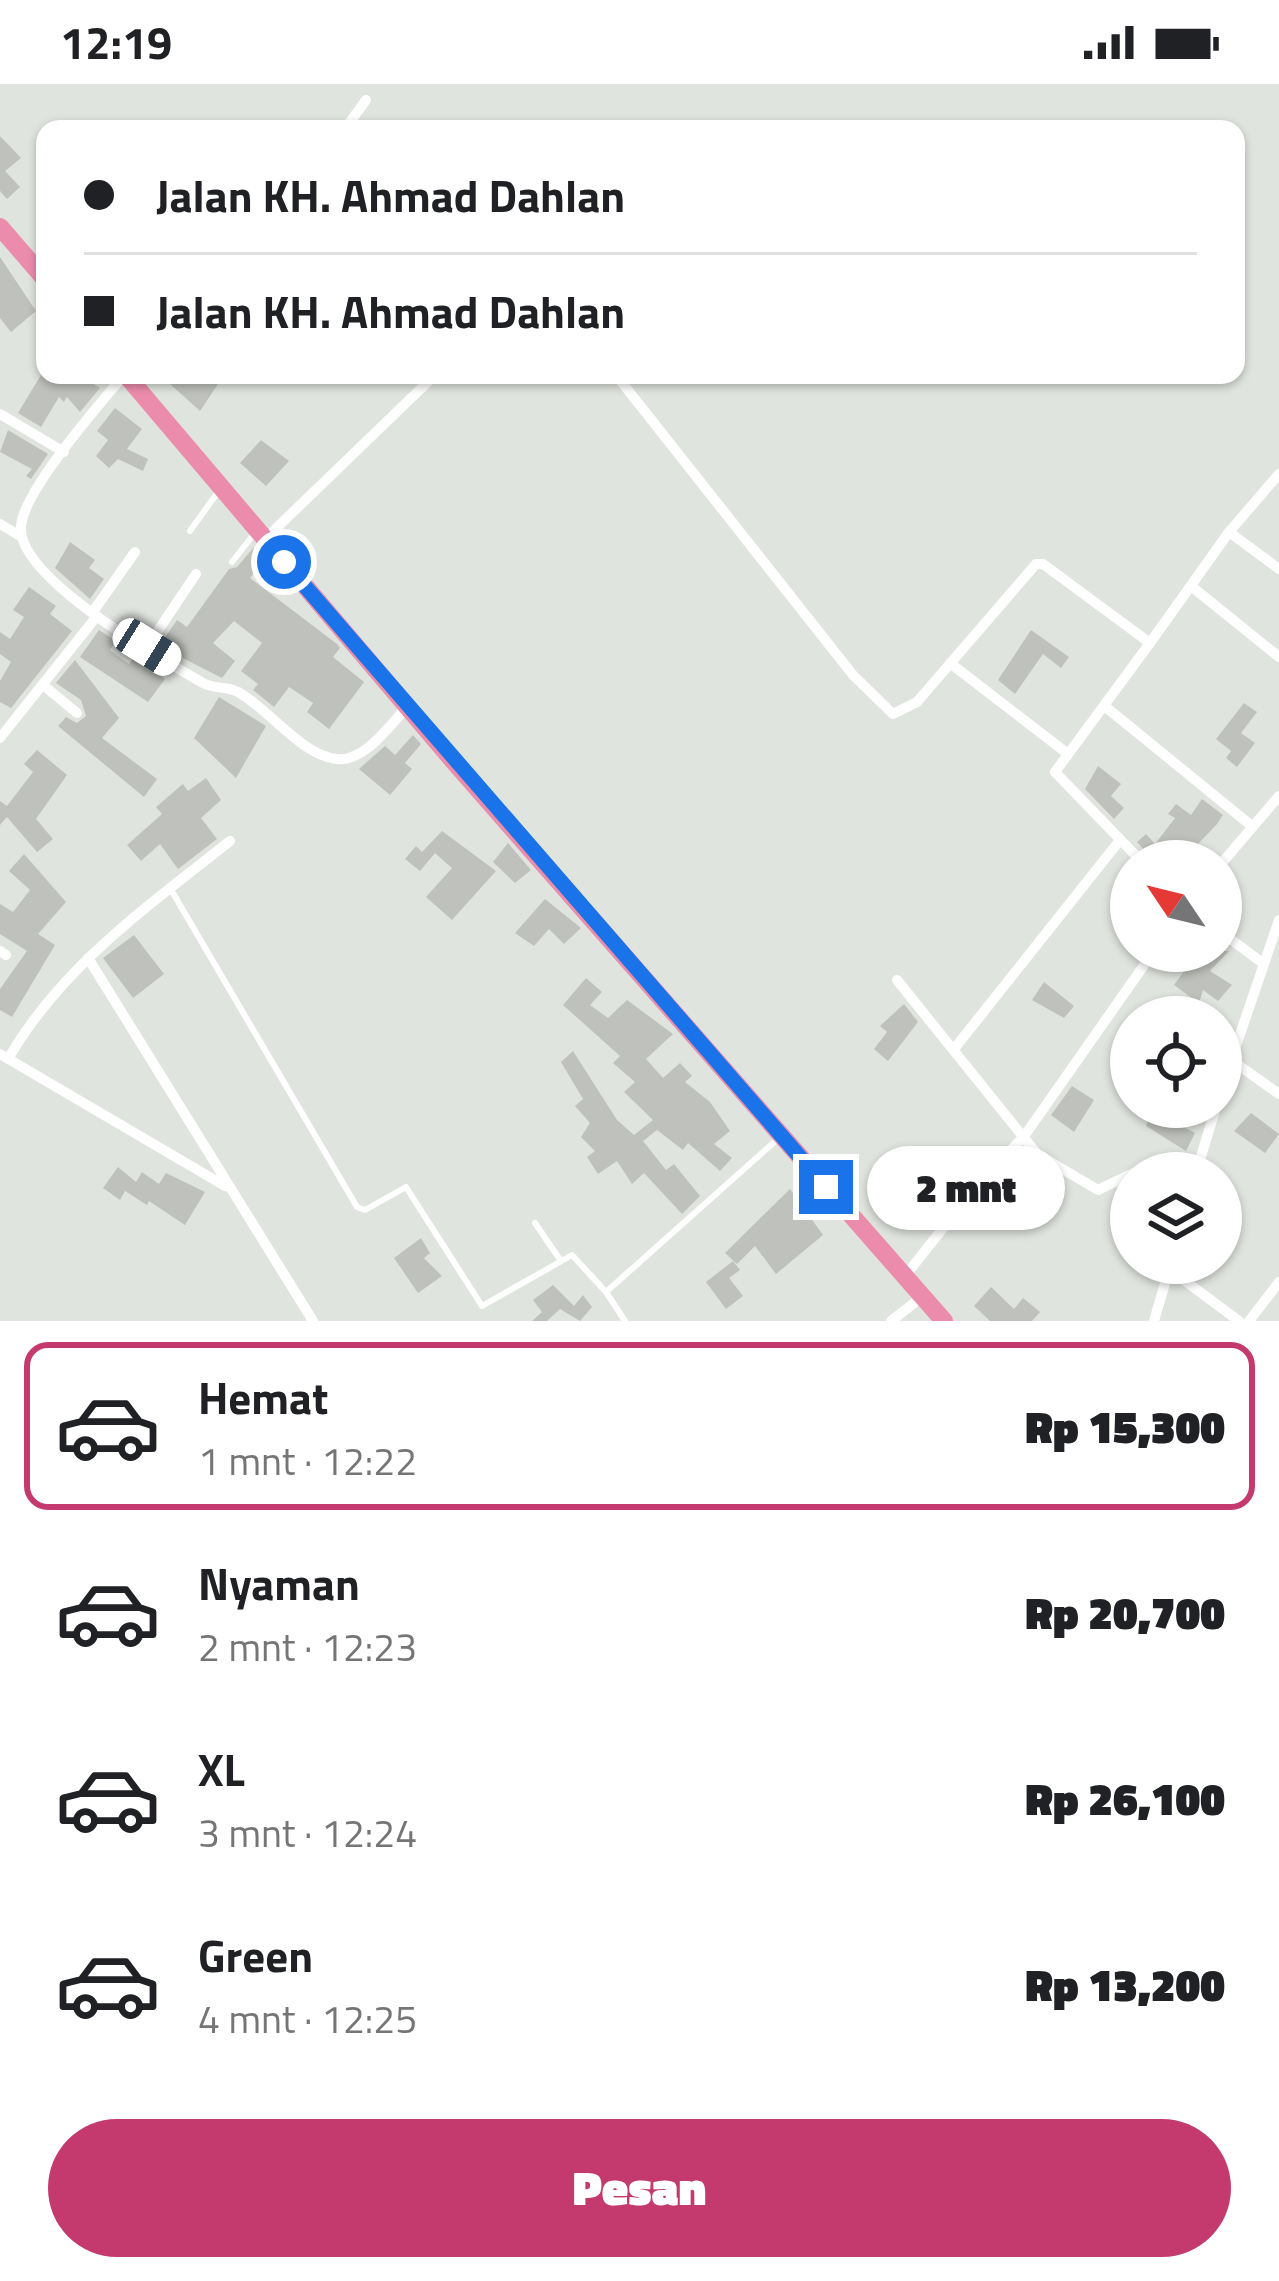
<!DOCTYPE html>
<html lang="id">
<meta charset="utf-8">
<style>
:root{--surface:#fff;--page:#f6f6f6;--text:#202124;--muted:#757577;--line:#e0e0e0;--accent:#c4396e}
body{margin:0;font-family:"Titillium Web",sans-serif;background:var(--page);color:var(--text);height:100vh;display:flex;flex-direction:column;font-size:45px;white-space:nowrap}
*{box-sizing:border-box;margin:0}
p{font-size:39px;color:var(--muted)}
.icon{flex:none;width:66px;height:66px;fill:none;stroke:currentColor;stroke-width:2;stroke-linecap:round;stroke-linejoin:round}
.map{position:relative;height:1237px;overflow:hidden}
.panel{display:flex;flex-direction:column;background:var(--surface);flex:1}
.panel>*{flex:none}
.guide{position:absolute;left:36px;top:36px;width:1209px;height:264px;border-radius:24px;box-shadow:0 3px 9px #0004;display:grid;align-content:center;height:264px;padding:0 48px;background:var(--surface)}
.needle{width:78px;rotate:305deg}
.tools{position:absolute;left:1110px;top:756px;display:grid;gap:24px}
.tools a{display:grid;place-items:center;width:132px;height:132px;border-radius:50%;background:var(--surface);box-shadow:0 3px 9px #0004;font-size:60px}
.end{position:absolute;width:54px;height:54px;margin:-27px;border:15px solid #1a73e8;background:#fff;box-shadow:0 0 0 6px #fff}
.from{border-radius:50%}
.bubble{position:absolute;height:84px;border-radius:42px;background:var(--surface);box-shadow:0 3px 9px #0004;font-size:39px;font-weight:800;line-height:84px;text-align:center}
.car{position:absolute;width:36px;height:72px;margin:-36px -18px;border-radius:15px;box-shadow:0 0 9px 3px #0007;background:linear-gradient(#fff 24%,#345 0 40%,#fff 0 76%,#345 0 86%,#fff 0)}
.guide b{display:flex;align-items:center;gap:42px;height:114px;font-size:45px}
.guide b+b{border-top:3px solid var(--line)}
.guide i{width:30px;height:30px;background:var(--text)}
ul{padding:21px 0 0;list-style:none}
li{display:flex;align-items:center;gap:36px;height:168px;margin:0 24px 18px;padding:0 24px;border:6px solid transparent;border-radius:24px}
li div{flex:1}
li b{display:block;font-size:45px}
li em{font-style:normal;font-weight:800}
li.current{border-color:var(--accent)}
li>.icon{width:108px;height:108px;stroke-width:1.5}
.cta{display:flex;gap:24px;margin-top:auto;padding:24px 48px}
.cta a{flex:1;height:138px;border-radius:72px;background:var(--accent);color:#fff;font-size:48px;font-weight:800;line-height:138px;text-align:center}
.status{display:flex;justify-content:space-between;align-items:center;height:84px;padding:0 60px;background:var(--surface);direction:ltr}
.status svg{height:33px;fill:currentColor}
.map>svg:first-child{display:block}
.building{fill:#bfc2bc}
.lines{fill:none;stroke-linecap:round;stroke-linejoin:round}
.service{stroke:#fff;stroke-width:6}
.minor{stroke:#fff;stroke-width:10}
.trunk{stroke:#ec8cac;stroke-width:18}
.route{stroke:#1a73e8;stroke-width:15}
</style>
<div class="status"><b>12:19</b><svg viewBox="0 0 49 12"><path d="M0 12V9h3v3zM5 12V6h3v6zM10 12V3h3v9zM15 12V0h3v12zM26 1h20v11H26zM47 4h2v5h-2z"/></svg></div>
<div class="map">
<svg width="1279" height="1237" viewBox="0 0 1279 1237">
<rect width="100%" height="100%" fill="#e0e4de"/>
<path class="building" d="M0,52l21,22 -16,13 15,16 -13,12 -7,-8z
M0,173l36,54 -25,21 -11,-14z
M41,291h38l21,13 -20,24 -13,-15 -3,5 -5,-5 -18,30 -23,-14z
M160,291h45l13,9 -18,27z
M115,324l27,21 -15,20 21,10 -5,12 -25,-12 -9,9 -13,-12 12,-16 -11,-9z
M8,346l40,24 -17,25 -5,-3 6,-7 -32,-17z
M261,356l28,21 -23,25 -26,-23z
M70,458l25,18 -6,8 15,11 -14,20 -35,-31z
M254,463l11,13 -15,18 87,66 3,4 -7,9 31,25 -35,47 -22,-17 6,-9 -24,-16 -15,20 -21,-17 5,-6 -17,-13 21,-28 -28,-22 -21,22 22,18 -13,17 -63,-32 18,-26 10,7 42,-58 8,-2z
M29,503l27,19 -6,8 22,17 -61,77 -11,-6v-21l11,-19 -11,-8v-22l10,7 14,-22 -11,-7z
M99,546l17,11 -6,9 19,14 6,-8 30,23 -17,23 -68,-45z
M1031,546l38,27 -8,11 -18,-14 -28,40 -17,-14z
M75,576l44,58 -17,20 55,41 -13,18 -86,-71 8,-9 11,6 9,-7 -5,-16 -25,-17z
M219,613l47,29 -30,52 -42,-40z
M1244,619l13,9 -16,21 14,10 -18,24 -11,-9 5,-7 -15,-12z
M413,651l8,9 -16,19 7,6 -22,26 -31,-26 26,-23 10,9z
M37,666l30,25 -31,44 17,20 -16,13 -30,-35 -7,8v-24l7,5 26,-34 -9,-8z
M1098,682l23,18 -10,12 13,12 -10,11 -29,-30z
M206,694l15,22 -20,18 16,21 -39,30 -18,-25 -19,17 -14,-16 35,-31 -6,-7 27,-23 5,7z
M1202,715l21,16 -6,9 -35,37h-28l-17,-19 9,-8 9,10 20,-26 -7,-4 8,-10 15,11z
M442,747l54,40 -44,49 -26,-23 26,-29 -17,-15 -15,18 -15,-12 11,-13 6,6z
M508,759l23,27 -16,13 -22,-21z
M24,770l42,48 -28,32 17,11 -43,72 -12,-7v-21l27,-38 -27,-17v-30l13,8 17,-22 -21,-19z
M545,815l36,29 -17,16 -15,-15 -15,17 -19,-13z
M134,851l30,39 -31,24 -30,-40z
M1177,867h52l-19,20 22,14 -14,16 -15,-11 -4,13 -25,-18 18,-25z
M586,894l16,14 -12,13 18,13 19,-18 46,34 -27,25 17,19 17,-15 12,13 -7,6 25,20 20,29 -16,13 18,14 -12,13 -32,-28 -5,7 -26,-20 -14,11 23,29 8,-6 26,32 -18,18 -38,-41 -12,11 -15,-23 -19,13 -11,-17 8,-6 -14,-14 9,-14 -15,-17 8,-7 -22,-37 12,-11 44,69 17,15 19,-15 -29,-28 11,-10 -22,-19 7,-7 -57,-51z
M1044,898l30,24 -10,12 -32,-18z
M904,920l14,18 -30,39 -14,-12 13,-17 -7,-6z
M1072,1002l22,14 -20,32 -23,-17z
M1152,1026l43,23 -9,18 -40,-25z
M1251,1029l28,21 -14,19 -31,-22z
M118,1083l18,15 6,-10 17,12 7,-11 39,19 -20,33 -36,-24 -2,4 -22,-14 -5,9 -17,-12z
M790,1105l33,46 -47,39 -21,-28 -18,18 -12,-11z
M421,1154l9,15 -6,5 18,18 -24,17 -24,-35z
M733,1177l7,9 -11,8 14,18 -17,13 -20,-27z
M553,1201l21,21 9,-11 9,12 -12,14 -20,-12 -13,12h-15l10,-9 -9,-12z
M991,1203l23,22 9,-11 17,14 -8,9h-42l-16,-15z"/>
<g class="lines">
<path class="service" d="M190,447l28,-39
M232,478l22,-28
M170,804l187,319 8,3 41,-23 76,119 90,-51 34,37 174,-155
M535,1139l26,38
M606,1208l19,29"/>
<path class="minor" d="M345,45l21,-29
M124,291c-25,30 -100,115 -103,151 -5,51 140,133 182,157 11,6 23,3 35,9 31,17 62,62 98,67 28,4 54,-34 71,-52
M616,291l237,300 40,39 24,-12 119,-138h7l107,79 79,-111 50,-58
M0,330l64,38
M0,440l22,13
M1229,448l50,37
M264,456l171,-165
M1191,502l88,71
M92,529l43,-61
M147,563l49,-73
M950,579l118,91
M43,601l34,28
M1107,624l146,119
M0,654l97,-122
M1141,777l-86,-89 95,-129
M1221,780l58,-68
M1221,848l43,32
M0,867l6,4
M88,874l225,363
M897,896l140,174 61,36 33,-16
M954,965l166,-209
M0,970l225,132
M8,975c53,-92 140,-153 222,-218
M1230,975l49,35
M1221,1006l58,-170
M1133,1089h17
M1196,1089l20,-66
M1169,1185l70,52
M905,1192l70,-88 50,-53 129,-184
M891,1237l31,-24
M1154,1237l16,-55
M1249,1237l30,-39"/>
<path class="trunk" d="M0,143l45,52
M126,291l329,388 489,558"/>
</g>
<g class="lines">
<path class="route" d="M284,478l542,625"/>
</g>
</svg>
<div class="tools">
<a><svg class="needle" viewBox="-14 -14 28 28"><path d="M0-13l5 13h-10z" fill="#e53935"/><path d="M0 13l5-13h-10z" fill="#757577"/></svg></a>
<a><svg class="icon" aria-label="locate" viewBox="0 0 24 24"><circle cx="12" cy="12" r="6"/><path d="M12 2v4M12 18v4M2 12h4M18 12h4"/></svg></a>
<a><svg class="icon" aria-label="layers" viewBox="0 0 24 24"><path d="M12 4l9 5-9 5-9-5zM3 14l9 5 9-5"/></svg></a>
</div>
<i class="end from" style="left:284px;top:478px"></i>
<i class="end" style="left:826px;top:1103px"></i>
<div class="bubble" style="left:867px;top:1062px;width:198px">2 mnt</div>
<i class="car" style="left:147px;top:563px;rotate:122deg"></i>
<div class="guide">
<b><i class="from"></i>Jalan KH. Ahmad Dahlan</b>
<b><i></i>Jalan KH. Ahmad Dahlan</b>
</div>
</div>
<section class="panel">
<ul>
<li class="current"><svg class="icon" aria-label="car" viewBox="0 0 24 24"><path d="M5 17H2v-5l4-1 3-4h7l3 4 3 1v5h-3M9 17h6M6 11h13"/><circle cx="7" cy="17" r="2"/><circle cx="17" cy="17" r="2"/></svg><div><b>Hemat</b><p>1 mnt · 12:22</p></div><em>Rp 15,300</em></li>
<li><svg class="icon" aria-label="car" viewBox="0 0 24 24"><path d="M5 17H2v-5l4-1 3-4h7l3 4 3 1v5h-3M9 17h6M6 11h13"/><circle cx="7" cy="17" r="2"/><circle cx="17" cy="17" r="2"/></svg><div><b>Nyaman</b><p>2 mnt · 12:23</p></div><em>Rp 20,700</em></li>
<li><svg class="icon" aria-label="car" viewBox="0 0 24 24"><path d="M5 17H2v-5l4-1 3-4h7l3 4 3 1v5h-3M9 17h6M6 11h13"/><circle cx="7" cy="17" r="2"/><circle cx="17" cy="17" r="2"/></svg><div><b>XL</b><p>3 mnt · 12:24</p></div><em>Rp 26,100</em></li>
<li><svg class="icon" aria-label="car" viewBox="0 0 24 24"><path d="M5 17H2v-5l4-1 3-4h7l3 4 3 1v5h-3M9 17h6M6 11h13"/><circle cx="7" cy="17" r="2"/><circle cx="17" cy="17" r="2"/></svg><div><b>Green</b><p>4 mnt · 12:25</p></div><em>Rp 13,200</em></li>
</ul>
<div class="cta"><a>Pesan</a></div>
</section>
